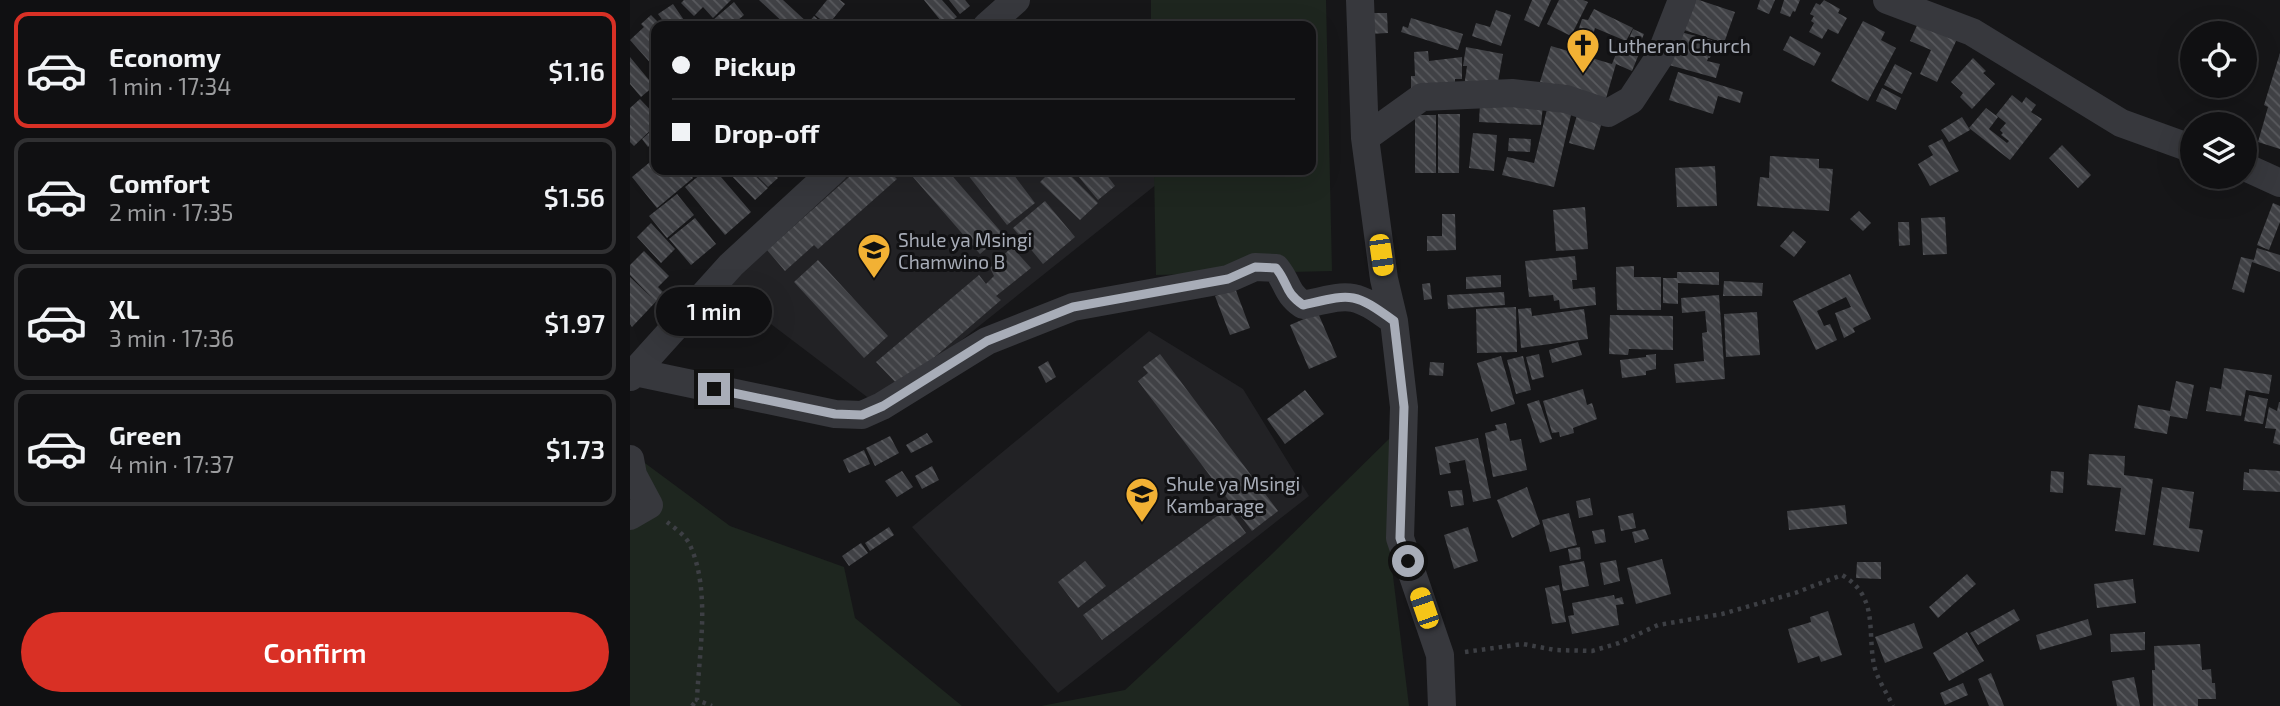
<!DOCTYPE html>
<meta charset="utf-8">
<style>
:root{--surface:#101012;--page:#19191b;--text:#f1f3f6;--muted:#9c9d9f;--line:#303032;--accent:#d93025}
body{margin:0;font-family:"Exo 2",sans-serif;background:var(--page);color:var(--text);height:100vh;display:flex;flex-direction:column;font-size:26px;white-space:nowrap}
*{box-sizing:border-box;margin:0}
p{font-size:23px;color:var(--muted)}
.icon{flex:none;width:38px;height:38px;fill:none;stroke:currentColor;stroke-width:2;stroke-linecap:round;stroke-linejoin:round}
.map{position:relative;flex:1;overflow:hidden}
.side{display:flex;flex-direction:column;background:var(--surface);width:630px}
.side>*{flex:none}
.banner{position:absolute;left:21px;top:21px;width:665px;height:154px;border-radius:14px;box-shadow:0 7px 28px #0002,0 0 0 2px var(--line);display:grid;align-content:center;height:154px;padding:0 21px;background:var(--surface)}
.buttons{position:absolute;left:1550px;top:21px;display:grid;gap:14px}
.buttons a{display:grid;place-items:center;width:77px;height:77px;border-radius:50%;background:var(--surface);box-shadow:0 7px 28px #0002,0 0 0 2px var(--line);font-size:35px}
.end{position:absolute;width:32px;height:32px;margin:-16px;border:9px solid #a8adb8;background:#111;box-shadow:0 0 0 4px #111}
.from{border-radius:50%}
.bubble{position:absolute;height:49px;border-radius:24px;background:var(--surface);box-shadow:0 7px 28px #0002,0 0 0 2px var(--line);font-size:23px;font-weight:600;line-height:49px;text-align:center}
.car{position:absolute;width:21px;height:42px;margin:-21px -10px;border-radius:9px;box-shadow:0 0 5px 2px #0007;background:linear-gradient(#f5c518 24%,#345 0 40%,#f5c518 0 76%,#345 0 86%,#f5c518 0)}
.banner b{display:flex;align-items:center;gap:24px;height:66px;font-size:26px}
.banner b+b{border-top:2px solid var(--line)}
.banner i{width:18px;height:18px;background:var(--text)}
ul{padding:12px 0 0;list-style:none}
li{display:flex;align-items:center;gap:21px;height:116px;margin:0 14px 10px;padding:0 7px;border:4px solid var(--line);border-radius:14px}
li div{flex:1}
li b{display:block;font-size:26px}
li em{font-style:normal;font-weight:600}
li.current{border-color:var(--accent)}
li>.icon{width:63px;height:63px;stroke-width:1.5}
.cta{display:flex;gap:14px;margin-top:auto;padding:14px 21px}
.cta a{flex:1;height:80px;border-radius:42px;background:var(--accent);color:#fff;font-size:28px;font-weight:600;line-height:80px;text-align:center}
main{display:flex;flex:1;min-height:0}
.map>svg:first-child{display:block}
.built{fill:#222225}
.grass{fill:#1e261f}
.building{fill:url(#building-back-hatch)}
.lines{fill:none;stroke-linecap:round;stroke-linejoin:round}
.path{stroke:#3d3f44;stroke-width:4.5;stroke-dasharray:3.5 5;stroke-linecap:butt}
.minor{stroke:#37383d;stroke-width:28}
.route{stroke:#a8adb8;stroke-width:9}
.labels{text-anchor:middle;dominant-baseline:central;stroke-width:6;stroke-linejoin:round;paint-order:stroke}
.poi-label{font-size:19px;fill:#a8adb8;stroke:#111113;text-anchor:start}
</style>
<main>
<section class="side">
<ul>
<li class="current"><svg class="icon" aria-label="car" viewBox="0 0 24 24"><path d="M5 17H2v-5l4-1 3-4h7l3 4 3 1v5h-3M9 17h6M6 11h13"/><circle cx="7" cy="17" r="2"/><circle cx="17" cy="17" r="2"/></svg><div><b>Economy</b><p>1 min · 17:34</p></div><em>$1.16</em></li>
<li><svg class="icon" aria-label="car" viewBox="0 0 24 24"><path d="M5 17H2v-5l4-1 3-4h7l3 4 3 1v5h-3M9 17h6M6 11h13"/><circle cx="7" cy="17" r="2"/><circle cx="17" cy="17" r="2"/></svg><div><b>Comfort</b><p>2 min · 17:35</p></div><em>$1.56</em></li>
<li><svg class="icon" aria-label="car" viewBox="0 0 24 24"><path d="M5 17H2v-5l4-1 3-4h7l3 4 3 1v5h-3M9 17h6M6 11h13"/><circle cx="7" cy="17" r="2"/><circle cx="17" cy="17" r="2"/></svg><div><b>XL</b><p>3 min · 17:36</p></div><em>$1.97</em></li>
<li><svg class="icon" aria-label="car" viewBox="0 0 24 24"><path d="M5 17H2v-5l4-1 3-4h7l3 4 3 1v5h-3M9 17h6M6 11h13"/><circle cx="7" cy="17" r="2"/><circle cx="17" cy="17" r="2"/></svg><div><b>Green</b><p>4 min · 17:37</p></div><em>$1.73</em></li>
</ul>
<div class="cta"><a>Confirm</a></div>
</section>
<div class="map">
<svg width="1650" height="706" viewBox="0 0 1650 706">
<defs>
<pattern id="building-back-hatch" width="6" height="6" patternUnits="userSpaceOnUse" patternTransform="scale(1.75)"><rect width="6" height="6" fill="#404145"/><path d="M-1 5l2 2M0 0l6 6M5-1l2 2" fill="none" stroke="#595a5e"/></pattern>
</defs>
<rect width="100%" height="100%" fill="#161618"/>
<path class="built" d="M214,170h318l5,6 -288,230 -157,-119z
M519,331l94,58 66,107 -251,197 -146,-166z"/>
<path class="grass" d="M521,0h175l6,271 -176,4 -2,-105h157v-144h-160z
M760,438l1,122 18,146h-368l84,-16 146,-135z
M0,452l100,74 114,41 11,51 107,88h-332z"/>
<path class="building" d="M54,0h47l-18,18 -10,-11 -9,9 -13,-13z
M129,0h24l25,23 6,-7 11,10h-38z
M197,0h13l5,4 -17,21 -13,-10z
M294,0h18l15,17 -12,9z
M319,0h16l5,6 -10,8z
M902,0h19l-12,27 -15,-7z
M929,0h24l5,2 -17,34 -24,-12z
M1058,0h11l36,12 -11,31 -46,-15z
M1130,0h15l-6,14 -12,-5z
M1154,0h16l-5,12 -2,-1 -3,6 -10,-4z
M1194,0l16,9 -2,4 9,5 -9,16 -10,-5 -6,10 -13,-7 5,-9 -3,-2 3,-5 -4,-2 6,-11 4,2z
M104,2l10,13 -13,11h-25z
M43,4l15,22h-21l-9,-12z
M964,9l39,19 -7,13 -31,-13 -6,20 -15,-5 8,-24 6,1z
M866,10l15,5 -10,31 -29,-10 4,-13 14,4z
M739,13h18l1,20 -19,1z
M21,15l11,11h-6v38l-2,3 -24,-27 14,-13 -3,-3z
M781,18l52,16 -5,16 -57,-18 2,-6 5,2z
M1233,21l22,11 -4,8 15,8 -28,53 -37,-20z
M1289,21l38,18 -20,43 -17,-8 11,-24 -21,-9z
M1003,29l11,5 -5,12 -11,-5z
M1043,30l42,11 -5,17h-2l-1,3 13,3 -4,14 -47,-13z
M1160,36l31,17 -7,13 -31,-16z
M991,41l20,8 -9,22 -16,-7 -11,38 -65,-20 11,-36 61,18z
M836,47l37,7 -7,39 -32,-6 3,-21h-4z
M798,51l1,10 33,-4v22h-7v9l-44,2v-14h4l-1,-24z
M1650,53v96l-22,-7 10,-35 -4,-2z
M0,57l24,29 -13,11 -11,-13z
M1343,58l13,13 -3,2 12,11 -23,25 -12,-12 3,-4 -12,-11z
M1265,64l17,9 -10,21 -18,-9z
M1048,72l65,20 -3,11 -22,-7 -5,18 -44,-14z
M1252,88l19,10 -5,12 -20,-9z
M1382,95l10,8 4,-6 10,8 -5,7 11,7 -32,41 -41,-32 17,-20 12,9 -9,12 18,14 2,-2 -8,-6 2,-2 -3,-3 6,-7 -10,-8z
M10,99l16,17v9l-22,21 -4,-4v-34z
M850,104l63,1 -2,20 -62,-3z
M918,105l24,6 -18,76 -52,-12 5,-18 27,6z
M808,114h22l-1,59h-21z
M785,115h21v58h-21z
M947,115l25,7 -8,28 -25,-7z
M1332,117l8,13 -21,12 -8,-12z
M26,127v13l-8,7 -6,-8z
M843,133l24,2 -3,36 -25,-3z
M879,138l22,1 -1,13 -22,-1z
M1312,139l17,32 -29,15 -12,-22 15,-9 -5,-9z
M1432,145l29,30 -13,13 -29,-30z
M1140,156l49,3v9l14,1 -4,42 -72,-5 3,-29 9,1z
M26,157v13h30l7,8 -36,30 -25,-31z
M1085,166l2,40 -40,1 -2,-39z
M76,170h9l36,42 -26,23 -40,-48z
M96,170h24l18,18 -13,12z
M121,170h19l8,8 -10,9z
M227,170h38l-4,3 6,6 -79,70 -4,-4 -29,26 -18,-21z
M291,170h26l56,64 -23,20 -67,-77z
M334,170h46l25,33 -28,22z
M422,170h13l33,33 -18,17 -40,-38z
M443,170h30l12,16 -17,14z
M47,194l17,21 -27,23 -18,-22z
M415,201l30,36 -32,27 -30,-36z
M1643,203l7,3v16l-11,28 -12,-5z
M955,207l3,42 -32,2 -3,-41z
M1229,211l12,12 -8,8 -13,-12z
M812,214h13l1,36 -29,1v-15h15z
M1315,217l2,37 -24,1 -2,-37z
M65,218l21,26 -25,21 -22,-26z
M1268,222h11l1,23 -11,1z
M21,223l24,26 -14,14 -24,-26z
M1163,231l13,11 -12,15 -14,-11z
M382,247l19,21 -35,28 5,4 -101,87 -24,-25 103,-87 7,9 8,-8 -4,-8z
M1627,248l23,7v17l-28,-10 -8,31 -12,-4 9,-32 13,3z
M14,251l25,25 -11,11 6,6 -32,34 -2,-3v-47l22,21 -22,-23v-10z
M945,256l2,24h-5l1,9 22,-2 1,18 -36,4 -1,-9 -5,1 -1,-6 -24,2 -4,-36z
M188,260l70,76 -24,22 -70,-76z
M1004,266v11h27v33h-44l-1,-43z
M1047,272h42v13l-41,-2v21l-15,-1v-25h14z
M1220,274l21,45 -18,9 2,4 -11,6 -9,-25 16,-6 -5,-10 -29,14 7,15 6,-2 7,16 -21,10 -23,-49z
M871,275v12l-35,2v-12z
M1094,281l39,2 -1,13h-39z
M800,283l2,16 -8,1 -2,-16z
M605,288l15,40 -20,7 -15,-39z
M874,292l1,13 -57,4 -1,-14z
M1089,295l6,84 -49,4 -2,-19 30,-3 -2,-28 5,-1 -2,-21 -23,2 -1,-15z
M886,307l1,45 -40,1 -1,-44z
M901,308l1,8 52,-7 4,30 -67,9 -3,-39z
M1127,312l3,43 -34,2 -2,-43z
M688,313l19,44 -28,12 -19,-44z
M980,315l63,1v34l-44,-1 -1,6 -19,-1z
M948,342l4,13 -30,8 -3,-13z
M530,354l118,157 -26,20 -114,-150 10,-8 -5,-6z
M909,354l5,23 -12,3 -6,-23z
M1026,354v15l-10,2v4l-24,3 -2,-18 26,-3v-2z
M871,356l14,48 -24,8 -14,-49z
M893,356l8,34 -15,4 -9,-34z
M418,361l8,16 -10,6 -8,-16z
M800,362l14,1 -1,13 -14,-1z
M1594,368l48,7 -3,19 -23,-4 -5,26 -35,-5 4,-24 11,2z
M1546,381l18,4 -7,34 -17,-3 -3,18 -33,-6 4,-23 32,6z
M953,389l4,16 5,-2 5,16 -24,9 1,5 -14,4 -1,-5 -7,1 -9,-32z
M675,390l19,24 -39,30 -18,-25z
M1619,395l19,4 -5,25 -19,-3z
M909,400l13,39 -12,4 -13,-39z
M1649,402h1v43l-7,-2 3,-14 -11,-1 4,-21 8,4z
M876,423l4,18 11,-2 6,31 -34,7 -8,-44 12,-3 -2,-5z
M297,433l6,9 -22,11 -5,-8z
M260,436l9,17 -24,13 -9,-18z
M848,438l13,60 -18,4 -8,-42 -16,3 2,10 -11,2 -5,-28z
M234,450l6,14 -21,9 -6,-13z
M1459,454l36,2 -1,19 29,4 -8,56 -30,-4 6,-43 -34,-3z
M302,466l7,14 -17,9 -7,-13z
M1619,469l31,2v21l-37,-2 1,-18 5,1z
M272,471l11,16 -16,10 -12,-16z
M1421,471l13,1 -1,21 -13,-1z
M897,487l13,37 -28,14 -15,-38z
M1532,487l32,5 -5,36 14,2 -4,22 -46,-7z
M832,490l2,15 -13,2 -3,-16z
M960,498l3,17 -14,3 -3,-17z
M1215,505l2,19 -58,6 -2,-19z
M598,508l18,25 -144,107 -19,-25z
M939,513l8,32 -27,7 -8,-32z
M1003,513l3,15 -15,3 -3,-15z
M259,527l5,8 -24,16 -5,-8z
M838,527l10,34 -24,8 -10,-34z
M974,529l2,13 -11,2 -3,-13z
M1015,529l4,10 -14,4 -3,-11z
M231,543l7,10 -19,13 -7,-10z
M950,547l1,12 -11,2 -2,-12z
M1032,559l9,35 -35,10 -9,-36z
M986,560l4,21 -16,4 -4,-22z
M455,561l21,25 -28,22 -20,-26z
M954,561l5,25 -26,5 -4,-25z
M1227,562h24v17l-25,-1z
M1337,574l9,10 -38,34 -9,-11z
M1503,579l3,24 -39,5 -3,-24z
M929,585l7,37 -14,2 -7,-36z
M984,595l1,4 7,-2 2,7 -8,1 3,20 -47,9 -4,-18 6,-1 -2,-12z
M1384,609l6,11 -42,25 -8,-12z
M1198,611l14,44 -21,7 -2,-6 -21,7 -10,-34 23,-7 -1,-5z
M1458,619l4,16 -52,15 -4,-15z
M1284,623l9,25 -38,15 -10,-26z
M1337,632l17,29 -35,20 -16,-28z
M1515,632v18l-34,2 -1,-18z
M1570,644l2,26 9,-1 1,14h3l1,16h-18v7h-45l-1,-36h3l-1,-24z
M1361,673l13,33h-15l-11,-27z
M1504,677l6,29h-23l-5,-25z
M1333,683l5,12 -23,10 -5,-12z"/>
<g class="lines">
<path class="path" d="M37,522c8,6 19,14 23,23 21,47 9,105 7,155l15,6
M835,652l58,-8 32,6 37,1 27,-8 39,-18 64,-11 73,-21 47,-18c37,22 25,55 32,90 3,14 13,28 19,41
M62,706l5,-6"/>
<path class="minor" d="M730,0l5,138 19,141 10,42 10,86 -4,131 40,117 2,51
M1257,0l85,32 149,91 72,26
M357,26l29,-26
M735,138l57,-41 90,-4 54,6 42,14 23,-13 29,-44 22,-56
M1615,167l35,16
M5,372l200,42 27,1 20,-9 105,-65 86,-34 155,-28 27,-12 21,1c13,16 9,24 27,37 48,-11 50,-14 91,16
M0,377l101,-112 103,-95
M0,459l3,16 16,30 -19,11"/>
</g>
<g class="lines">
<path class="route" d="M84,389l121,25 27,1 21,-9 104,-65 86,-34 155,-28 27,-12 21,1c13,16 8,24 27,37 48,-11 50,-14 91,16l10,86 -4,131 8,23"/>
</g>
<defs>
<symbol id="church-pin" viewBox="-11 -11 22 30"><path d="M0 17L-7.5 6A9.5 9.5 0 1 1 7.5 6Z" fill="#f2b134" stroke="#111113"/><path d="M-1.2-6h2.4v3.5h3.3v2.4h-3.3V6h-2.4V-.1h-3.3v-2.4h3.3Z" fill="#111"/></symbol>
<symbol id="school-pin" viewBox="-11 -11 22 30"><path d="M0 17L-7.5 6A9.5 9.5 0 1 1 7.5 6Z" fill="#f2b134" stroke="#111113"/><path d="M0-5L7-2L0 1L-7-2ZM-4 1L0 2.5L4 1V4Q0 6-4 4Z" fill="#111"/></symbol>
</defs>
<g fill-rule="evenodd">
<use href="#church-pin" x="934" y="26" width="38" height="52"/>
<use href="#school-pin" x="225" y="231" width="38" height="52"/>
<use href="#school-pin" x="493" y="475" width="38" height="52"/>
</g>
<g class="labels">
<g class="poi-label">
<text x="978" y="45">Lutheran Church</text>
<text x="268" y="239">Shule ya Msingi<tspan x="268" dy="22">Chamwino B</tspan></text>
<text x="536" y="483">Shule ya Msingi<tspan x="536" dy="22">Kambarage</tspan></text>
</g>
</g>
</svg>
<div class="buttons">
<a><svg class="icon" aria-label="locate" viewBox="0 0 24 24"><circle cx="12" cy="12" r="6"/><path d="M12 2v4M12 18v4M2 12h4M18 12h4"/></svg></a>
<a><svg class="icon" aria-label="layers" viewBox="0 0 24 24"><path d="M12 4l9 5-9 5-9-5zM3 14l9 5 9-5"/></svg></a>
</div>
<i class="end from" style="left:778px;top:561px"></i>
<i class="end" style="left:84px;top:389px"></i>
<div class="bubble" style="left:26px;top:287px;width:116px">1 min</div>
<i class="car" style="left:751px;top:255px;rotate:172deg"></i>
<i class="car" style="left:794px;top:608px;rotate:341deg"></i>
<div class="banner">
<b><i class="from"></i>Pickup</b>
<b><i></i>Drop-off</b>
</div>
</div>
</main>
